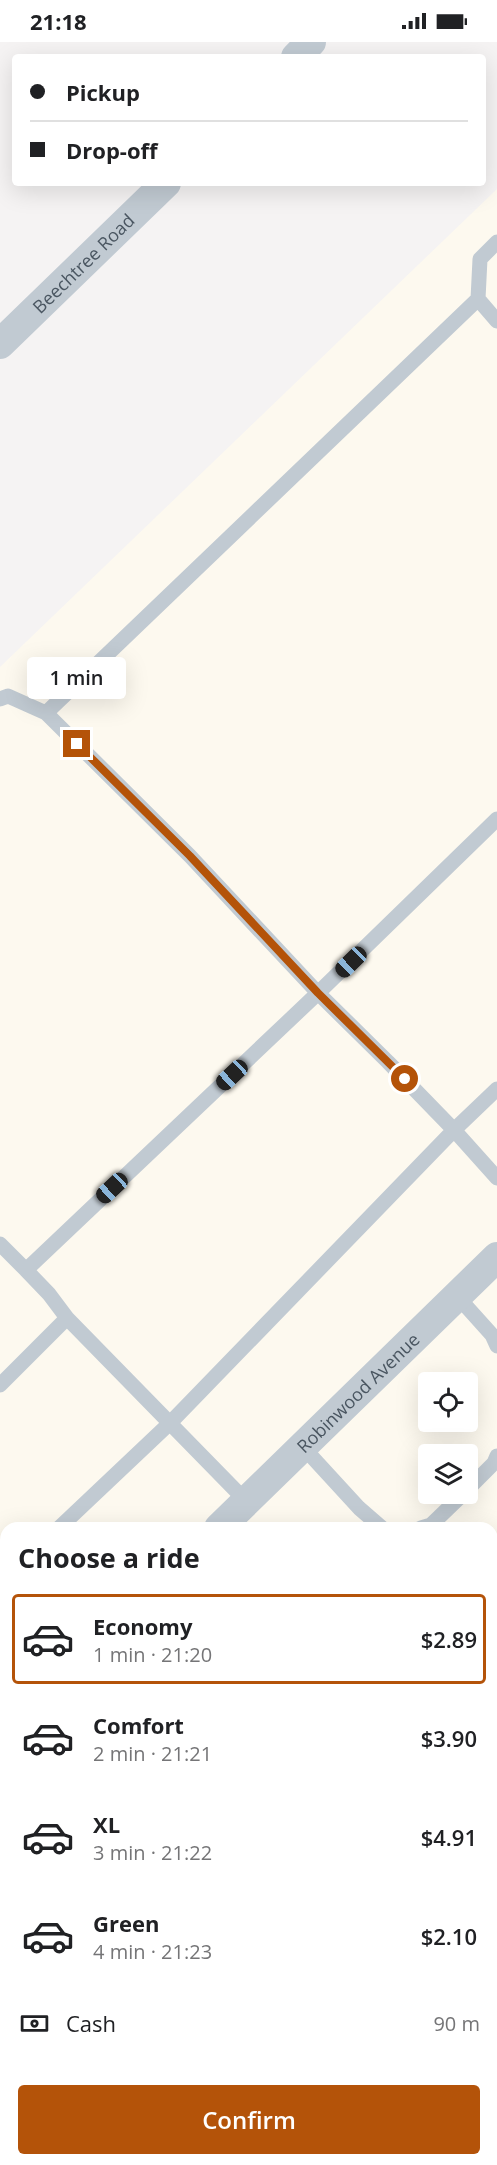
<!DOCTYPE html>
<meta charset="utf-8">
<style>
:root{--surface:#fff;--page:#f6f6f6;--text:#202124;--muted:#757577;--line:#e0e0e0;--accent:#b45309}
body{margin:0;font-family:"Open Sans",sans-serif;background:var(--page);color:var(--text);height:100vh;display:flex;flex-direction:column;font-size:22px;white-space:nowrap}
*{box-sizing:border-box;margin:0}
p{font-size:20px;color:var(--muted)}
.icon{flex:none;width:33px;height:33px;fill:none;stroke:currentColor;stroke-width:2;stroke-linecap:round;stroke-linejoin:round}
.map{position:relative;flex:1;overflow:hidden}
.sheet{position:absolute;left:0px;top:1480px;width:498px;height:644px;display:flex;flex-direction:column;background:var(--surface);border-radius:18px 18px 0 0;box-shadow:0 6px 24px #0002}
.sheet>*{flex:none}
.hud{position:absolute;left:12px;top:12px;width:474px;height:132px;border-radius:6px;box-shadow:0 6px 24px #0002;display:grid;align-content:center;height:132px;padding:0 18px;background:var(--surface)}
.tools{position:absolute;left:418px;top:1330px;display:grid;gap:12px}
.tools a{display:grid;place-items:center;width:60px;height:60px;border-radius:6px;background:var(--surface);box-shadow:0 6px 24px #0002;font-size:30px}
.end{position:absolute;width:27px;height:27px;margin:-14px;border:8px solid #b45309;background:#fff;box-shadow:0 0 0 3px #fff}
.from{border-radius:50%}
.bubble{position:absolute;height:42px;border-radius:6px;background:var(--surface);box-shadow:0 6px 24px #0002;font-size:20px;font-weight:600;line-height:42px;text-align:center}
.car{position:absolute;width:18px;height:36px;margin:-18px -9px;border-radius:8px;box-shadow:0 0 4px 2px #0007;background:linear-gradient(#222 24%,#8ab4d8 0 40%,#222 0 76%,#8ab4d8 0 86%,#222 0)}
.hud b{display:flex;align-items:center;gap:21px;height:57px;font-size:22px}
.hud b+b{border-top:2px solid var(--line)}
.hud i{width:15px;height:15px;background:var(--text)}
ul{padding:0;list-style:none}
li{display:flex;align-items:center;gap:18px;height:90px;margin:0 12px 9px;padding:0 6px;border:3px solid transparent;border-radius:6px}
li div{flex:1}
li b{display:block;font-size:22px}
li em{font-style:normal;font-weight:600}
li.selected{border-color:var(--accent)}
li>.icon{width:54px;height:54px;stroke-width:1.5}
h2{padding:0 18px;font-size:27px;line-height:72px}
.pay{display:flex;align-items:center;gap:15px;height:66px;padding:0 18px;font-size:22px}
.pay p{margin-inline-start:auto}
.button{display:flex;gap:12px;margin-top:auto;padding:12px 18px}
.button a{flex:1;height:69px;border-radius:6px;background:var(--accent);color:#fff;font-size:24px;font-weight:600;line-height:69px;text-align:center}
.status{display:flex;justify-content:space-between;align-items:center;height:42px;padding:0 30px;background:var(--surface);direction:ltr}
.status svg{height:16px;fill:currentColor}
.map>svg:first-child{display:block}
.commercial{fill:#fdf9ef;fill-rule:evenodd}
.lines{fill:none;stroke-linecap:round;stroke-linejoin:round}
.service{stroke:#c1cad2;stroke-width:15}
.minor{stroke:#c1cad2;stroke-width:30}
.primary{stroke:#b3c2d1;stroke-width:33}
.route{stroke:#b45309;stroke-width:8}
.labels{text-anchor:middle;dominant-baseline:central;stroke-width:4.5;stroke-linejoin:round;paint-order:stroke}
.street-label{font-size:18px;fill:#4a5661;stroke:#fff}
</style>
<div class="status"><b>21:18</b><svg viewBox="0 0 49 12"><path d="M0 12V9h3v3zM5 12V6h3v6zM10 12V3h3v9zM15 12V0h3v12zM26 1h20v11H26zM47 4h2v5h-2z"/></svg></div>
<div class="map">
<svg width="497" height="2123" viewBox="0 0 497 2123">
<rect width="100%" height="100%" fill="#f5f3f3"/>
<path class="commercial" d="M497,147v1976h-497v-1498zM429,1341h39v39h-39zM429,1413h39v39h-39zM6,1486h486v632h-486z"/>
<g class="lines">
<path class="service" d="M497,200l-17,17 -2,40 19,22
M478,257l-432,414 144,143 128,137 70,69 66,68 43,48
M0,657l8,-3 38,17
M0,1202l26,26
M457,1254l35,39 5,11
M0,1343l67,-67
M303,1405l56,61 23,20
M468,1447l26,-26 3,-7
M246,1459l-179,-183 -18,-24 -23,-24 292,-277 179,-174
M59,1486l112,-106 283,-292 43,-41
M421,1486l10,-3 32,-31
M0,1541l6,-4
M492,1756l5,-6
M492,1796l5,-5
M0,1860l6,4
M492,1898h5
M492,1949l5,4
M0,1996l6,4
M179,2118l8,5
M378,2118l7,5"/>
<g class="minor">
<path d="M296,15l15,-15"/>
<path id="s1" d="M0,302l166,-161"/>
<path id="s2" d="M219,1486l278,-271"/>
</g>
<path class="primary" d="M0,1706l6,4
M492,2039l5,3"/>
</g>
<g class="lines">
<path class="route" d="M77,702l113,112 128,137 87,86"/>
</g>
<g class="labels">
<g class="street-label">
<text stroke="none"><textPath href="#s1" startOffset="116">Beechtree Road</textPath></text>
<text stroke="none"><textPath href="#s2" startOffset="194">Robinwood Avenue</textPath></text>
</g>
</g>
</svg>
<div class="tools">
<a><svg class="icon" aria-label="locate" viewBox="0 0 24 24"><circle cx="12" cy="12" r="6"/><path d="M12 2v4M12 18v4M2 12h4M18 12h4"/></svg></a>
<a><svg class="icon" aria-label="layers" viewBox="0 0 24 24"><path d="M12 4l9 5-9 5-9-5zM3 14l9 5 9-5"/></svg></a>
</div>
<i class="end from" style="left:405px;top:1037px"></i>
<i class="end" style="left:77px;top:702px"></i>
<div class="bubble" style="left:27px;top:615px;width:99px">1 min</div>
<i class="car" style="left:351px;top:920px;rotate:226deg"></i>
<i class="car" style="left:232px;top:1033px;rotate:227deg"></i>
<i class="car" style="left:112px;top:1146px;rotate:227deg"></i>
<div class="hud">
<b><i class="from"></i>Pickup</b>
<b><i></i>Drop-off</b>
</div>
<section class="sheet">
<h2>Choose a ride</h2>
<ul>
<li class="selected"><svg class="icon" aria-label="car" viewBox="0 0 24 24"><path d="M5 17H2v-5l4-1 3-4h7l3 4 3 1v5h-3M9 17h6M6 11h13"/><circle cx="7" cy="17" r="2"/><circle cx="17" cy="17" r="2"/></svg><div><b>Economy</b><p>1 min · 21:20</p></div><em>$2.89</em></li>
<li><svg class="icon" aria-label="car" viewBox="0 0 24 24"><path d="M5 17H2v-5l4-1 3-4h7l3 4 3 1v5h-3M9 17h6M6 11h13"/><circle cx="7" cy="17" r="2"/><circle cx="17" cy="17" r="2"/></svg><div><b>Comfort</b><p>2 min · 21:21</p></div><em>$3.90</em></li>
<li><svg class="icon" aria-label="car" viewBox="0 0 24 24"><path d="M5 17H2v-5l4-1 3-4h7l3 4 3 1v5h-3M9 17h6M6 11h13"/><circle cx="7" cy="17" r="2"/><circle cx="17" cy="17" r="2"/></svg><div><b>XL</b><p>3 min · 21:22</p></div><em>$4.91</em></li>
<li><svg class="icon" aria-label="car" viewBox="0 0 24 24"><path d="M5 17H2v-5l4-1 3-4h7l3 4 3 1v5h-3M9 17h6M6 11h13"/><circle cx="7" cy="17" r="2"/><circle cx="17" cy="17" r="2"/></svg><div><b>Green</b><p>4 min · 21:23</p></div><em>$2.10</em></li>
</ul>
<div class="pay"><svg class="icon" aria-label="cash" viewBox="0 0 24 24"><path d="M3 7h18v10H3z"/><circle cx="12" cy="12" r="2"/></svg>Cash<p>90 m</p></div>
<div class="button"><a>Confirm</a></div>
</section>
</div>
